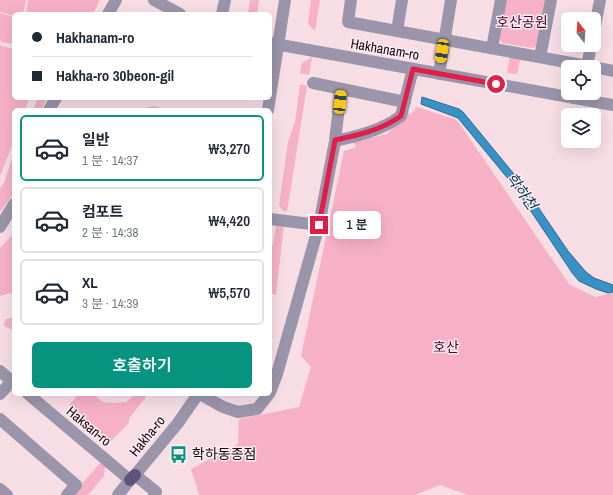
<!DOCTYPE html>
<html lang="ko">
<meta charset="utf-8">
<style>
:root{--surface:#fff;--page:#f2f2f3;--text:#1f2937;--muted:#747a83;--line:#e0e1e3;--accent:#06937f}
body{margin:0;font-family:"Archivo Narrow","Noto Sans KR",sans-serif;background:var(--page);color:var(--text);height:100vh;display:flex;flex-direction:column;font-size:15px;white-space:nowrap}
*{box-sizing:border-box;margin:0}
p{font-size:13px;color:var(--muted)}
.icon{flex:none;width:22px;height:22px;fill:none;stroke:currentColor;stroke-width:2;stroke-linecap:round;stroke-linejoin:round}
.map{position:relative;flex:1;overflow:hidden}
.side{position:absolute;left:12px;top:108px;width:260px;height:288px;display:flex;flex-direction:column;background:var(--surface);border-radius:6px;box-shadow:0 4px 16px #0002}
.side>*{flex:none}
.top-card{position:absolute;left:12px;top:12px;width:260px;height:88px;border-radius:6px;box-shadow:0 4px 16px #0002;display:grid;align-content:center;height:88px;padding:0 20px;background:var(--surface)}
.needle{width:26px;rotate:343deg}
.tools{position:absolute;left:561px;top:12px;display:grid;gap:8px}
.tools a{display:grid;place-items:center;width:40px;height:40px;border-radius:6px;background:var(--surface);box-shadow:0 4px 16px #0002;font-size:20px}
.end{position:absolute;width:18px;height:18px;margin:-9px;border:5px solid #e11d48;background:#fff;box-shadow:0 0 0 2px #fff}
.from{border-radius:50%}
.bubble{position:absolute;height:28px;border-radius:6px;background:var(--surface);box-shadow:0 4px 16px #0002;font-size:13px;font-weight:600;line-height:28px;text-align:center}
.car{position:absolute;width:12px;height:24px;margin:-12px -6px;border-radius:5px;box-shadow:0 0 3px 1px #0007;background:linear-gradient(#f5c518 24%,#345 0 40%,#f5c518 0 76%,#345 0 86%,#f5c518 0)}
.top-card b{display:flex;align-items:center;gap:14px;height:38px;font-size:15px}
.top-card b+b{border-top:1px solid var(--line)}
.top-card i{width:10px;height:10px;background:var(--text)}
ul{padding:7px 0 0;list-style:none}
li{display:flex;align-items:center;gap:12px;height:66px;margin:0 8px 6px;padding:0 12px;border:2px solid var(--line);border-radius:6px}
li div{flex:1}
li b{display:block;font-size:15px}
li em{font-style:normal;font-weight:600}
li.current{border-color:var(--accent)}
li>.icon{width:36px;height:36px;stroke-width:1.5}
.cta{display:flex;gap:8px;margin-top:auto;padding:8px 20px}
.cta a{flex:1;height:46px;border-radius:6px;background:var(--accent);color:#fff;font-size:16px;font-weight:600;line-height:46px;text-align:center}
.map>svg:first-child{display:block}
.green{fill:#f6b1c7}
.water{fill:#3892c6;stroke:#30698f}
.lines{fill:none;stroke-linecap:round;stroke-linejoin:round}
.minor{stroke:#9b95ab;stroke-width:12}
.major{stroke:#5f5379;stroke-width:12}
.route{stroke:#e11d48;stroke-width:5}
.labels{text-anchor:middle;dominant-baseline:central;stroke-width:3;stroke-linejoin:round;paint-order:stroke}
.park-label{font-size:14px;fill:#510028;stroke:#fceff3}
.street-label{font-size:14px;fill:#1c080f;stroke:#fceff3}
.poi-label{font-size:14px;fill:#1c080f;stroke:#fceff3;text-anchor:start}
.water-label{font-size:15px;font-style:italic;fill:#0b3248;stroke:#fceff3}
</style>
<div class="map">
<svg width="613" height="495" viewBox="0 0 613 495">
<rect width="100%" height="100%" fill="#f7dee5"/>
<path class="green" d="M0,0h26l-3,14h-9v2l-14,-4z
M28,0h72l-7,14h-67z
M250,0h9l-2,14h-9z
M311,0h9l-5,31 -7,-7z
M506,0h40l-9,46 -5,2 -30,-5 -3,-5z
M0,13l14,4v27l-12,-2 -2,-2z
M0,44l1,2 13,3v49h15l-4,12h-11v30l-14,36z
M510,54l11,2 -4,18 -10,-1z
M312,57l-3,18 -9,-2 2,-10z
M300,84l7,2 -20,126 -5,-2 -3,-5 9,-63 7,-20z
M38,98h9l-6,12h-8z
M155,106l14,4h-28l4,-2z
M417,107l40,13 112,164 26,13 18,-4v202h-145l-28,-10 -25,10h-216l-8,-26 47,-25 1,-25 60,-12 12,-40 -10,-11 43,-205 12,-4 -3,-5 34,-8 21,-23 2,4z
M14,153v40l-14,19v-24l4,-5z
M284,224l-8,71 -6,-2 2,-17 -2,-25 3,-7 3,-19z
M14,233v59l-14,4v-48z
M14,317v14l-11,-6 3,-6z
M79,394h14l10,8 11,1 12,-1 10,-8h12l-19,25v4l-19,19 -41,-37z
M100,463l5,2 -1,11 -16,19h-16z"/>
<path class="water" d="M422,97l37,12 4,3 60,73 45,66 18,21 8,6 19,7v7l-5,1 -12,-4 -17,-8 -6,-7 -59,-88 -56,-68 -37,-14z"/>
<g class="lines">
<path class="minor" d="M154,0l26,14
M351,0l-3,22 245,45
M108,14l8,-14
M222,14l3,-14
M397,31l5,-31
M594,32l6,-32
M270,43l343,62
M492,48l9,-48
M540,57l11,-57
M587,67l4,-22
M594,67l19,4
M439,74l12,-74
M313,83l92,19
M49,110l7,-12
M268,110l17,-110
M335,141c23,-5 47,-11 66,-25l12,-47
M270,219l49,6
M0,227l14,-23
M0,371l14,12
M270,392l7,-18 42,-149 16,-84 6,-52
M0,394l12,-13
M28,394l102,86 -12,15
M200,394l23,13 15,5 19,-3 12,-15
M0,419l76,66 -9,10
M0,489l7,6
M154,495l2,-3 -21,-17 43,-52 20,-29"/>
<path class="major" d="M130,480l5,-5"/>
</g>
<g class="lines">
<path class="route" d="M319,225l16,-85c24,-5 46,-10 66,-24l12,-47 83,15"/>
</g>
<defs>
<symbol id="bus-bare" viewBox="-9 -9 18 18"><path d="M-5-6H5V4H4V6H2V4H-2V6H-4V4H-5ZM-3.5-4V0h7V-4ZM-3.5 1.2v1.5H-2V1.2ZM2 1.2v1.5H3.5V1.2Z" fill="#06937f" stroke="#fceff3" stroke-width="2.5" paint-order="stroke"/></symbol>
</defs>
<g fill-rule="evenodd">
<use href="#bus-bare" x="166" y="442" width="25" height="25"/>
</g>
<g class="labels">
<g class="park-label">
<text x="522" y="22">호산공원</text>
<text x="446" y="347">호산</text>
</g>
<g class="street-label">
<text transform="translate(385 49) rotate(10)">Hakhanam-ro</text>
<text transform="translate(89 426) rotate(40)">Haksan-ro</text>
<text transform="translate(147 436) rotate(-51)">Hakha-ro</text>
</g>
<g class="poi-label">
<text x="192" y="454">학하동종점</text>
</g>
<g class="water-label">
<text transform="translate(522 191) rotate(54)">학하천</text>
</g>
</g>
</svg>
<div class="tools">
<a><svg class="needle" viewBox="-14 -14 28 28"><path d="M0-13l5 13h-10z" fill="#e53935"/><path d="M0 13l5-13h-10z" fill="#747a83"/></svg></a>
<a><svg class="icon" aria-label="locate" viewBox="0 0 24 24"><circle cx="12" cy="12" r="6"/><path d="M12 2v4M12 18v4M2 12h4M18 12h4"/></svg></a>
<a><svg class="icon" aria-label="layers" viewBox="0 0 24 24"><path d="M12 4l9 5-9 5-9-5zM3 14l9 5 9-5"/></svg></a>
</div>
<i class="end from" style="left:496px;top:84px"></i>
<i class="end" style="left:319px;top:225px"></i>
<div class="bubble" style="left:333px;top:211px;width:48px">1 분</div>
<i class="car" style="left:442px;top:51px;rotate:189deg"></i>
<i class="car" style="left:340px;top:102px;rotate:6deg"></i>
<div class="top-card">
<b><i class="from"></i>Hakhanam-ro</b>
<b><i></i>Hakha-ro 30beon-gil</b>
</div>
<section class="side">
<ul>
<li class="current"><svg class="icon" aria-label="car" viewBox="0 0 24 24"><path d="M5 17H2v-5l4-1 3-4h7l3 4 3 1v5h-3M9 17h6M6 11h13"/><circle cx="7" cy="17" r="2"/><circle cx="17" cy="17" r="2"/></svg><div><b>일반</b><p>1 분 · 14:37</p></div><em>₩3,270</em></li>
<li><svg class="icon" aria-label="car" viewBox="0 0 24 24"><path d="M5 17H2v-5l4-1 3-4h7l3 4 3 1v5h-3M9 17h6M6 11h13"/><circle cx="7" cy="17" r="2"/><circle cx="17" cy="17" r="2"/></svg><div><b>컴포트</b><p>2 분 · 14:38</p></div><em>₩4,420</em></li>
<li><svg class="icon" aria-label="car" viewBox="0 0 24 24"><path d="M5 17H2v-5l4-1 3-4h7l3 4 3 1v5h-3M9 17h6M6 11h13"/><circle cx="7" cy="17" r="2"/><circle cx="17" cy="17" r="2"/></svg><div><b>XL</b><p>3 분 · 14:39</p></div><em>₩5,570</em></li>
</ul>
<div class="cta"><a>호출하기</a></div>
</section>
</div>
